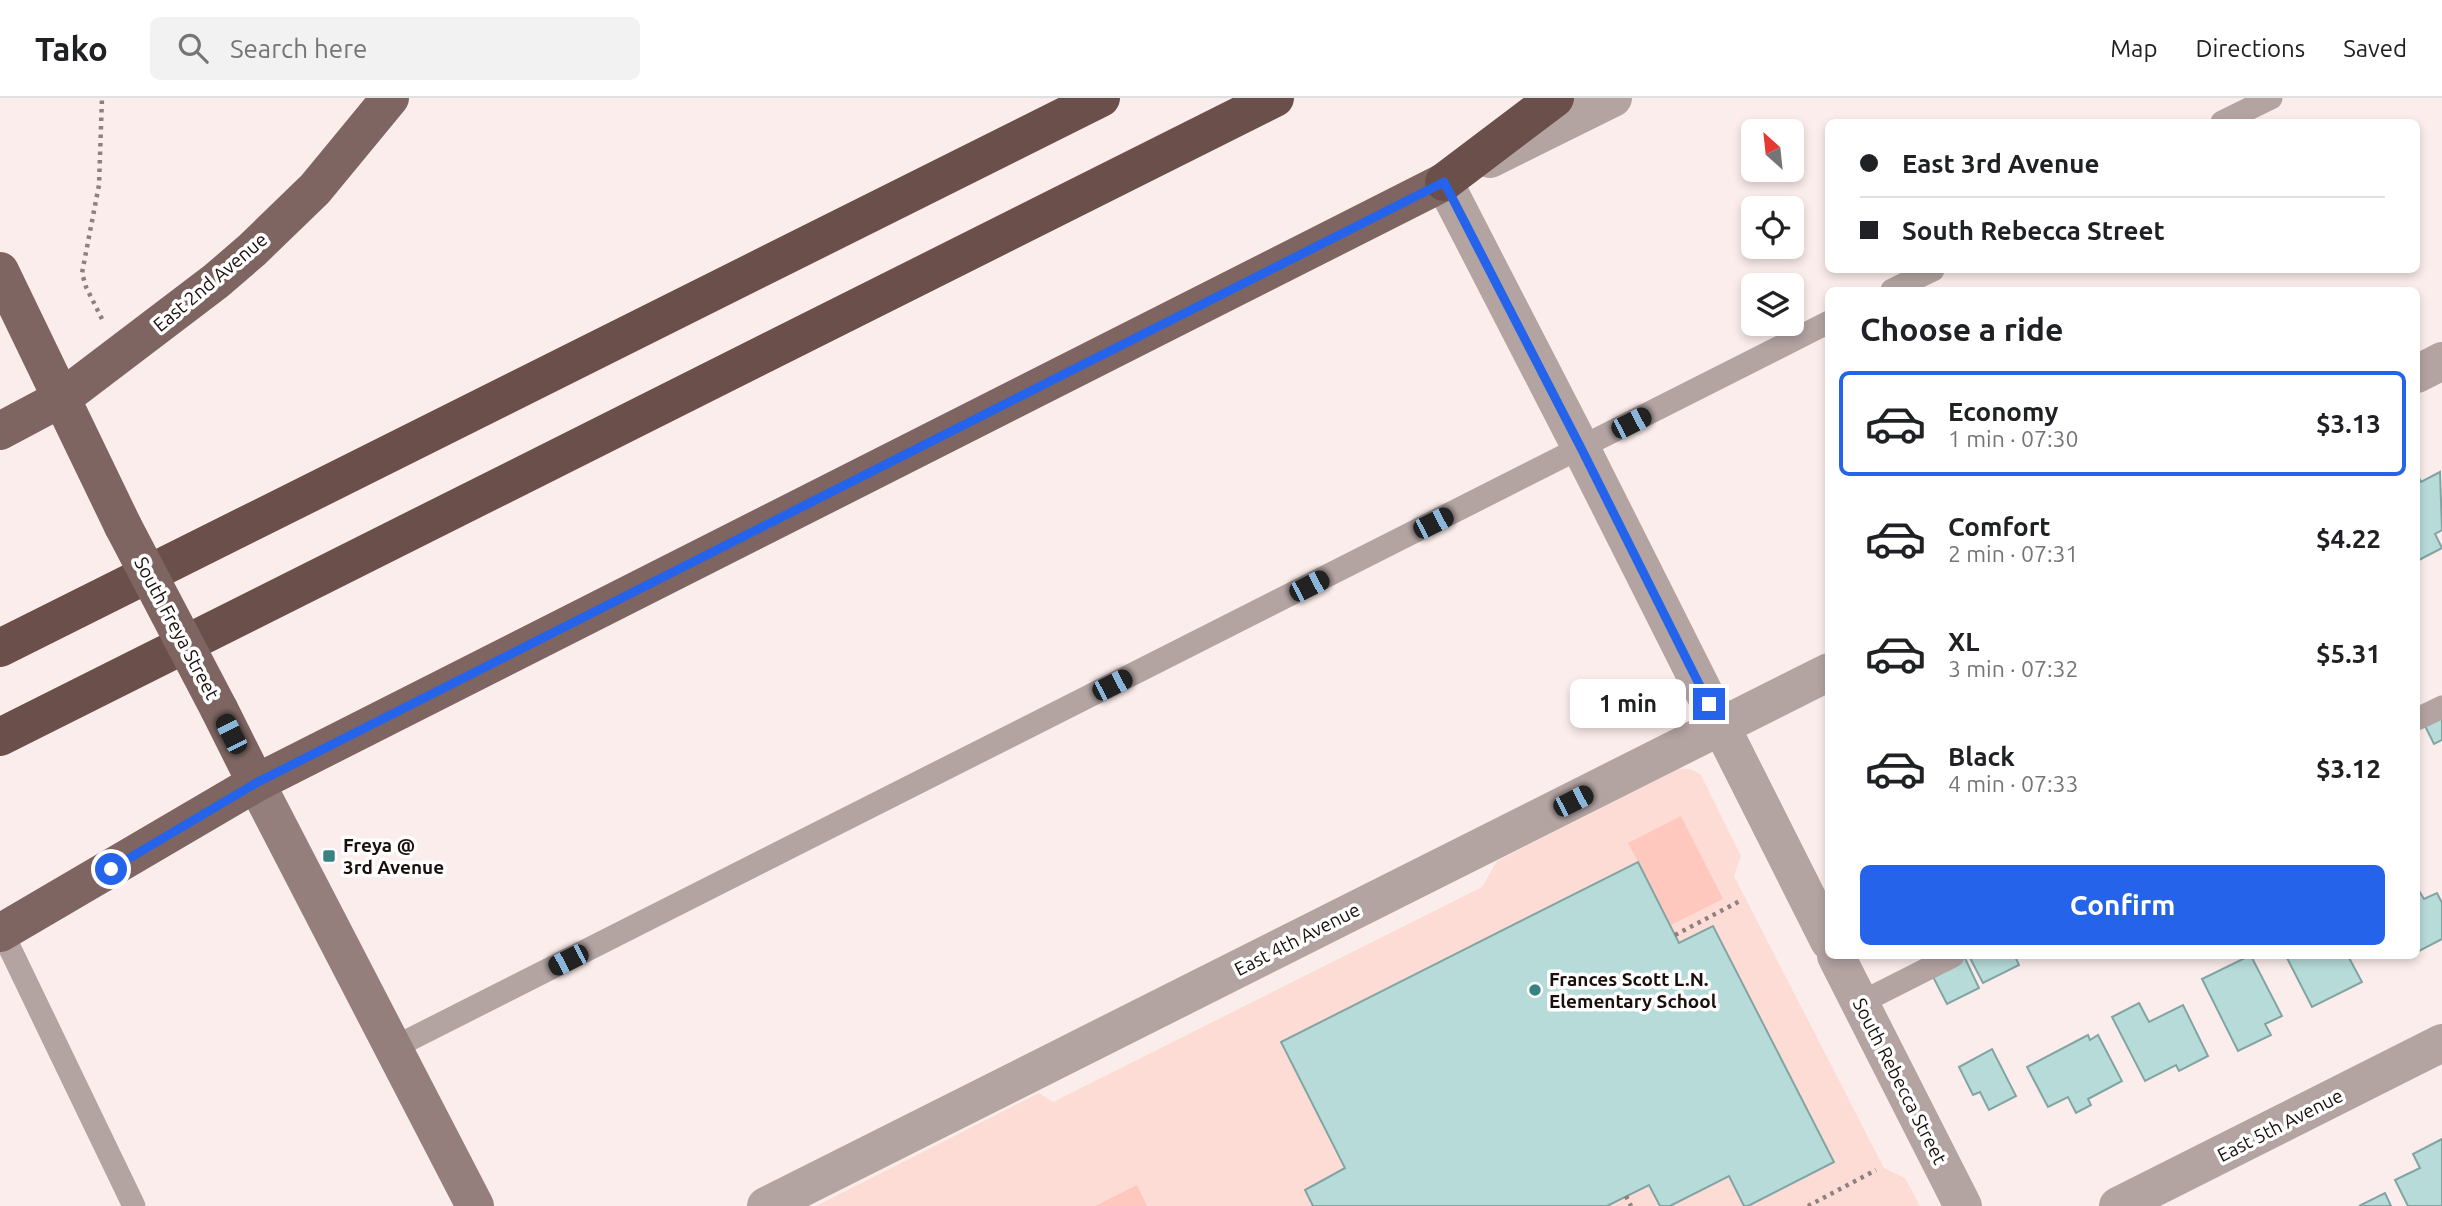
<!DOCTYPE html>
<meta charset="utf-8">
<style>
:root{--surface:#fff;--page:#f2f2f2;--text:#202124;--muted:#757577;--line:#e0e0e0;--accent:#2563eb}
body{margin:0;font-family:Ubuntu,sans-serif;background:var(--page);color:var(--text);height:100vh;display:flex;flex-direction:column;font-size:26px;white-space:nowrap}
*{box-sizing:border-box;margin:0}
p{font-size:23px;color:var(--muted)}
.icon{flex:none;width:38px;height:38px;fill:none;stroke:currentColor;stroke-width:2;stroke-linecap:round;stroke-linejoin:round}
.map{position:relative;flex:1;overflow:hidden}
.details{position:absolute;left:1825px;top:189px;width:595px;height:672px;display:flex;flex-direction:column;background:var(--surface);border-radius:10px;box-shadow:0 4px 10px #0003}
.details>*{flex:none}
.banner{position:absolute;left:1825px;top:21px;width:595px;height:154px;border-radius:10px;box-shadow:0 4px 10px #0003;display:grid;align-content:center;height:154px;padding:0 35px;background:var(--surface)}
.needle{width:46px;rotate:333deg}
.controls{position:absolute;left:1741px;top:21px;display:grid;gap:14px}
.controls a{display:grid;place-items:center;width:63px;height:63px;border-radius:10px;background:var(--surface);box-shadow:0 4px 10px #0003;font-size:35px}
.end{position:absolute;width:32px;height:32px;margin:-16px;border:9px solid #2563eb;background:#fff;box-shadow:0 0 0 4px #fff}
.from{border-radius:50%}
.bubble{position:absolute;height:49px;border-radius:10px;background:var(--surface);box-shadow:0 4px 10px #0003;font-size:23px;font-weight:700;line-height:49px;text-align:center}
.car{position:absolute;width:21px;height:42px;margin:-21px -10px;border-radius:9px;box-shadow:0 0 5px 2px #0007;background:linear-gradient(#222 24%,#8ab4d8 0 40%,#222 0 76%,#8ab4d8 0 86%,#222 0)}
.banner b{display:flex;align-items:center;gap:24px;height:66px;font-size:26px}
.banner b+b{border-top:2px solid var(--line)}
.banner i{width:18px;height:18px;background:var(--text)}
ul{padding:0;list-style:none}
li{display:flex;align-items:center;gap:21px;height:105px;margin:0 14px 10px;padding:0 21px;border:4px solid transparent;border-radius:10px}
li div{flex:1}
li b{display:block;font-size:26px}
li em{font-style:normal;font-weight:700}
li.active{border-color:var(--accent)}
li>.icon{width:63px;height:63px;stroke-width:1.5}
h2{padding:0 35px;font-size:32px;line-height:84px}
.cta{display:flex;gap:14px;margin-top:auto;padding:14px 35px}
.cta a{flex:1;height:80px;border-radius:10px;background:var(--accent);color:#fff;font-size:28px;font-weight:700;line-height:80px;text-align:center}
header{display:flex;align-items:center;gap:42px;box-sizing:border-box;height:98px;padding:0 35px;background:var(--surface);border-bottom:2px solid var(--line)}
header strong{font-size:33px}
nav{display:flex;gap:38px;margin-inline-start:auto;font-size:24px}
.search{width:490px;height:63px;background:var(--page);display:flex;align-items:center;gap:18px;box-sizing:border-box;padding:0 24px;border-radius:10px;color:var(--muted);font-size:26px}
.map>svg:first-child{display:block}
.built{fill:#fedcd6}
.green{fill:#ffc8be}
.building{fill:#b6dbd9;stroke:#82a5a4;stroke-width:2}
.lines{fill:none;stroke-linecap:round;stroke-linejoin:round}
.path{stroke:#8d807e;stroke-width:4.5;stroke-dasharray:3.5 5;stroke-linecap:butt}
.service{stroke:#b3a4a2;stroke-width:23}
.minor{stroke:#b3a4a2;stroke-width:38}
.tertiary{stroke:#b3a4a2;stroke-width:38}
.secondary{stroke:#947f7c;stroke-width:38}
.primary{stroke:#7e6561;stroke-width:38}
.motorway{stroke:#6b4f4a;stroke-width:38}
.primary-bridge{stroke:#7e6561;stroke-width:38}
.route{stroke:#2563eb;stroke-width:9}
.poi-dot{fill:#3a8281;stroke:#fefefe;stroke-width:2.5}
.labels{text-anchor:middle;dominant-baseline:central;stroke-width:7;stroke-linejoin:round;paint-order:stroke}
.street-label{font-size:19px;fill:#1a0f0d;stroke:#fefefe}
.poi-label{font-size:19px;font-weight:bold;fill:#1a0f0d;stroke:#fefefe;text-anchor:start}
</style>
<header>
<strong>Tako</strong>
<div class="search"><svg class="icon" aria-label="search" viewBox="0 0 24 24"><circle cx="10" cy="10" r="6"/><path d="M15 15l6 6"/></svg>Search here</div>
<nav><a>Map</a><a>Directions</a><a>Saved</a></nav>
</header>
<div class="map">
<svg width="2442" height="1108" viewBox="0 0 2442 1108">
<rect width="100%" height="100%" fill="#fbedeb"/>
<path class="built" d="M1678,671h13l10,6 40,81 -7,20 150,292 21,10 15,28h-1104l223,-113 14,9 429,-215 15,-26z"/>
<path class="green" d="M1681,718l42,83 -52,26 -43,-82z
M1137,1087l10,21h-52z"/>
<path class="building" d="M2440,374l2,58 -7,4 7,14 -25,13v-87l4,8z
M2442,617v25l-8,4 -10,-20z
M1638,764l41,81 34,-17 121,236 -86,44h-4l-15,-30 -59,30h-10l-11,-21 -42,21h-294l-8,-16 40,-22 -64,-126z
M2417,791h1l6,10 13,-6 5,10v36l-23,12 -2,-3z
M1964,858l15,32 -32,16 -17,-33z
M1975,858h40l4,9 -36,18 -13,-25z
M2249,858h2l31,60 -17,8 6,11 -33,16 -36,-72z
M2286,858h62l14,26 -50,25z
M2139,905l10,19 34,-17 25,51 -29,15 -3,-6 -31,16 -33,-64z
M2088,937l2,5 8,-5 24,46 -34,18 3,6 -15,8 -8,-16 -20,10 -21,-40z
M1992,951l24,47 -27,14 -9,-18 -7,3 -14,-28z
M2442,1041v67h-34l-13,-26 25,-12 -7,-14z
M2385,1095l6,13h-32z"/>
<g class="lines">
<path class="path" d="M102,221l-16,-32 -4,-14 17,-88 3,-87
M1675,837l65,-34
M1626,1098l5,10
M1808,1108l68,-36"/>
<path class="service" d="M2222,24l49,-24
M1892,192l41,-20
M2417,621l25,-12
M2,834l132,274
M1860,905l93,-47
M395,949l1434,-725"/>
<path class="minor" d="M1444,84l137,266 248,493
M2417,276l25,-13
M1836,858l127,250
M766,1108l1063,-534
M2118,1108l324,-163"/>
<path class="tertiary" d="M1490,61l123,-61"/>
<path class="secondary" d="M256,685l219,423"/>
<path class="primary" d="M0,173l123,255
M0,333l62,-33 154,-117 36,-31 63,-61 75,-91
M219,611l37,74
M0,835l256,-150 1188,-601"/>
<path class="motorway" d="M1444,84l111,-84
M0,550l1101,-550
M0,639l1275,-639"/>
<path class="primary-bridge" d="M123,428l96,183"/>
</g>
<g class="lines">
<path class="route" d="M111,771l145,-86 1188,-601 137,266 128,256"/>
</g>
<g class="poi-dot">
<rect x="322" y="751" width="14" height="14" rx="3.5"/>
<circle cx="1535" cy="892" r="7"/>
</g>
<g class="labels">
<g class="street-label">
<text transform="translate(210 184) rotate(-40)">East 2nd Avenue</text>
<text transform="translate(177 530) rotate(62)">South Freya Street</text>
<text transform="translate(1297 841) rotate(-27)">East 4th Avenue</text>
<text transform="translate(1900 983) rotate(63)">South Rebecca Street</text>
<text transform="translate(2280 1027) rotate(-27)">East 5th Avenue</text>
</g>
<g class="poi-label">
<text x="343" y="747">Freya @<tspan x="343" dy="22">3rd Avenue</tspan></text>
<text x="1549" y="881">Frances Scott L.N.<tspan x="1549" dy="22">Elementary School</tspan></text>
</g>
</g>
</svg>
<div class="controls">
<a><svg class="needle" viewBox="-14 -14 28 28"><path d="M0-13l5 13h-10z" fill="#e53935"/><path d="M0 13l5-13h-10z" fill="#757577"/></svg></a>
<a><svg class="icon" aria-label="locate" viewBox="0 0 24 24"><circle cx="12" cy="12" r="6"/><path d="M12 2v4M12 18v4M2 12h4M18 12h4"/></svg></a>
<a><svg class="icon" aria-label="layers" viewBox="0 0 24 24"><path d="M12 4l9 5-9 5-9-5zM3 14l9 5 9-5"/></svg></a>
</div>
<i class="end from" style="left:111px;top:771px"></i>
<i class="end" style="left:1709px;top:606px"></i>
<div class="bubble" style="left:1570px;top:581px;width:116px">1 min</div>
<i class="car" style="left:1631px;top:325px;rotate:63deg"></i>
<i class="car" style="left:1433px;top:425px;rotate:63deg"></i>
<i class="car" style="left:1309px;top:488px;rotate:63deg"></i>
<i class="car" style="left:1112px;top:587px;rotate:63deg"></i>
<i class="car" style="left:231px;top:636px;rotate:333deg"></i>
<i class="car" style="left:1573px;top:703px;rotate:63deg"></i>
<i class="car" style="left:568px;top:862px;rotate:243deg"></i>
<div class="banner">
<b><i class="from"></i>East 3rd Avenue</b>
<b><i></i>South Rebecca Street</b>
</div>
<section class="details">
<h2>Choose a ride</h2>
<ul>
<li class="active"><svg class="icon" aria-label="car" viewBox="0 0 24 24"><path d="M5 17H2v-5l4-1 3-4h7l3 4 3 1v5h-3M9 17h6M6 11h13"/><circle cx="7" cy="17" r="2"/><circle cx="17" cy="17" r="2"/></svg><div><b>Economy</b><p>1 min · 07:30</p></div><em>$3.13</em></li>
<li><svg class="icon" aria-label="car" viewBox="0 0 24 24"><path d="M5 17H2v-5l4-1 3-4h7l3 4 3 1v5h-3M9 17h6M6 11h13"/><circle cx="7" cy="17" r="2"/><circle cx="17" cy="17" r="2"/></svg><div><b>Comfort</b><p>2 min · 07:31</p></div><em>$4.22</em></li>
<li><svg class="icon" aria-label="car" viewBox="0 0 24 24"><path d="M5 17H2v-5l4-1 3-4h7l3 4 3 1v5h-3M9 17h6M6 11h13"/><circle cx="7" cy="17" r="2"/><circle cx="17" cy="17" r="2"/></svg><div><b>XL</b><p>3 min · 07:32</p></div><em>$5.31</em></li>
<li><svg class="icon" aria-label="car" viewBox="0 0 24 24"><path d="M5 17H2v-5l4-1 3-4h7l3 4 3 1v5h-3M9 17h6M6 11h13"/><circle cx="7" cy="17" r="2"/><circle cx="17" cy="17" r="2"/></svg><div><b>Black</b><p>4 min · 07:33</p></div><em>$3.12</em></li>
</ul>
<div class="cta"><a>Confirm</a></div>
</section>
</div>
